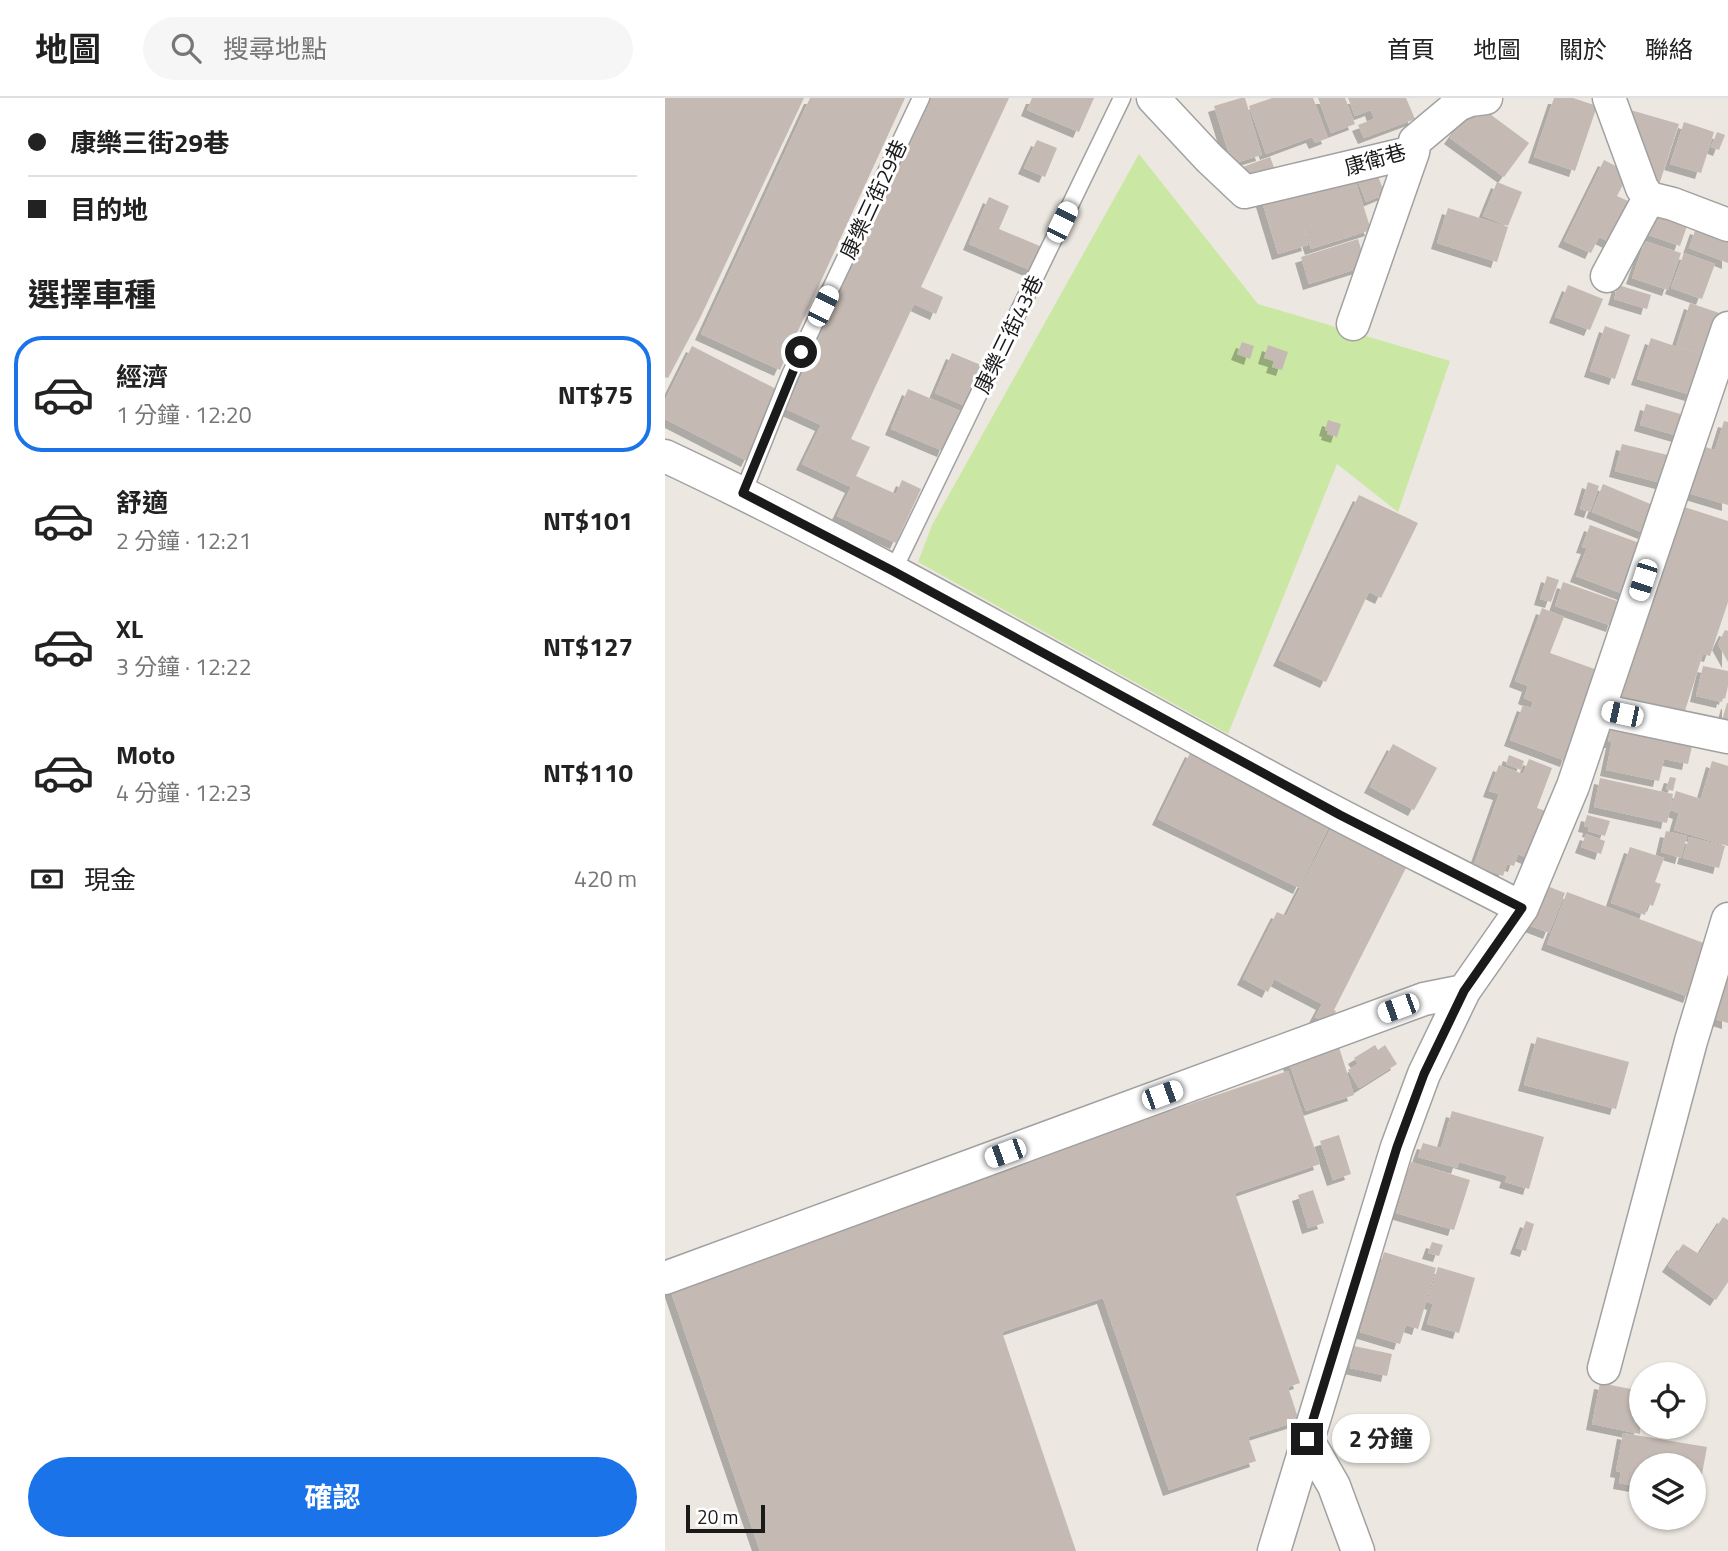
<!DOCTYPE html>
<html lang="zh-TW">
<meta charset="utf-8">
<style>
:root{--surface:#fff;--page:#f6f6f6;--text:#222;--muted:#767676;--line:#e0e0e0;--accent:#1a73e8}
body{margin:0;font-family:"Titillium Web","Noto Sans TC",sans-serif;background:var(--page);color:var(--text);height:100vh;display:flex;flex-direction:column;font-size:26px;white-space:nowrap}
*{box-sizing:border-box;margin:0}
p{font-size:23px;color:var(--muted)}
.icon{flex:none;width:38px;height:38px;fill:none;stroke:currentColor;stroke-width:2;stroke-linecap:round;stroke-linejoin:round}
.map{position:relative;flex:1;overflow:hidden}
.drawer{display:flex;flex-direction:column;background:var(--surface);width:665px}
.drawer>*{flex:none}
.banner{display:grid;align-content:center;height:154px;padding:0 28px;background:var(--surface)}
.buttons{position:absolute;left:964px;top:1264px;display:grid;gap:14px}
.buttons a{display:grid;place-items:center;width:77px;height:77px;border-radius:50%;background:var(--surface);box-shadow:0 2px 5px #0004;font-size:35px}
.scale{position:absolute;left:21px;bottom:18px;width:79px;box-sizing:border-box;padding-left:7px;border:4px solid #1a1a1a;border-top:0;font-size:19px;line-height:24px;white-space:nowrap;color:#1a1a1a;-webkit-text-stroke:5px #fff;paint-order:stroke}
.end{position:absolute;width:32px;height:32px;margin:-16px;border:9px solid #1a1a1a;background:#fff;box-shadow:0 0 0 4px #fff}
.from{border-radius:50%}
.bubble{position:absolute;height:49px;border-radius:24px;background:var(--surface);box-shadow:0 2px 5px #0004;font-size:23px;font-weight:700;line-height:49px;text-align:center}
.car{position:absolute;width:21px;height:42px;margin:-21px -10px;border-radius:9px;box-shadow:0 0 5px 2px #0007;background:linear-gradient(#fff 24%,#345 0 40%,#fff 0 76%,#345 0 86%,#fff 0)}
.banner b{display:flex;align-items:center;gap:24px;height:66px;font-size:26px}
.banner b+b{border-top:2px solid var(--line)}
.banner i{width:18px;height:18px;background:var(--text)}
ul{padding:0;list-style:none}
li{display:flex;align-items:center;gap:21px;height:116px;margin:0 14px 10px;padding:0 14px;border:4px solid transparent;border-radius:28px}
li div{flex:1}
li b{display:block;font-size:26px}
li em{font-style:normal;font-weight:700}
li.on{border-color:var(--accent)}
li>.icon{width:63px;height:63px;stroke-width:1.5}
h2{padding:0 28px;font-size:32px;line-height:84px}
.pay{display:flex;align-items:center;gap:18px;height:77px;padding:0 28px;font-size:26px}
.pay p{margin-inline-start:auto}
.cta{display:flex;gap:14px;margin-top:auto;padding:14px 28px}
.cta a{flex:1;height:80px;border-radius:42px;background:var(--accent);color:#fff;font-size:28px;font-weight:700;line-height:80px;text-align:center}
header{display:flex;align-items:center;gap:42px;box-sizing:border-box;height:98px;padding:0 35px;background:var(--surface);border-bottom:2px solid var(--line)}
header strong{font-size:33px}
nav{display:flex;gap:38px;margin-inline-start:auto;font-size:24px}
.search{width:490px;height:63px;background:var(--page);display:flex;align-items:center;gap:18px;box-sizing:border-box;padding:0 24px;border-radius:38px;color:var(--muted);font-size:26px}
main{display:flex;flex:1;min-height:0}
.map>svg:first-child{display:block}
.grass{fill:#cae8a4}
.building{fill:#c4b9b3;filter:url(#shadow)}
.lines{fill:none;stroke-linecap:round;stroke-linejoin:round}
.lane-casing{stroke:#a1a1a1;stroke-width:19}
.street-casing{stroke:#a1a1a1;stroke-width:35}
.lane{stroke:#fff;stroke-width:16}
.street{stroke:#fff;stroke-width:32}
.route{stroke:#1a1a1a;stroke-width:9}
.labels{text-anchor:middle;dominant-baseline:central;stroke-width:6;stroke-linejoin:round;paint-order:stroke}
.street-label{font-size:21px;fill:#1a1a1a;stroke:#fff}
</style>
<header>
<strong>地圖</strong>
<div class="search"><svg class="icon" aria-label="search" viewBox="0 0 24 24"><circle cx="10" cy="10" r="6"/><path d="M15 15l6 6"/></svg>搜尋地點</div>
<nav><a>首頁</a><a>地圖</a><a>關於</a><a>聯絡</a></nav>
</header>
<main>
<section class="drawer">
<div class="banner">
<b><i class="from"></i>康樂三街29巷</b>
<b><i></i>目的地</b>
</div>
<h2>選擇車種</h2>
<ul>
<li class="on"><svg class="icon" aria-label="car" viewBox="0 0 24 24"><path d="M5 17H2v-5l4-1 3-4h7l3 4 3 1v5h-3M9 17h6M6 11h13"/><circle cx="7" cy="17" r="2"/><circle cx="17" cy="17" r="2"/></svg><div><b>經濟</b><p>1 分鐘 · 12:20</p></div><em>NT$75</em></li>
<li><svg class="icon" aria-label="car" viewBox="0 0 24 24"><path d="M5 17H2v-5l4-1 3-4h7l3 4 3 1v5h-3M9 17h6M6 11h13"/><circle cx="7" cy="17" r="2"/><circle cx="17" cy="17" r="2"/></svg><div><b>舒適</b><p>2 分鐘 · 12:21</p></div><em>NT$101</em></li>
<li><svg class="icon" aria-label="car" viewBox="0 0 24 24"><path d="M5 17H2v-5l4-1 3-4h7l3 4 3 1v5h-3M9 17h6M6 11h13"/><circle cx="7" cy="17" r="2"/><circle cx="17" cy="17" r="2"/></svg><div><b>XL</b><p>3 分鐘 · 12:22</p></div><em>NT$127</em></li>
<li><svg class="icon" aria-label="car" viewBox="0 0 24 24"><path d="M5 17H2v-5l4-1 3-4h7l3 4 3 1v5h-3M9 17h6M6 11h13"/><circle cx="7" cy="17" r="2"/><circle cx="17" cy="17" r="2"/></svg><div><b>Moto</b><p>4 分鐘 · 12:23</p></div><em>NT$110</em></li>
</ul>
<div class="pay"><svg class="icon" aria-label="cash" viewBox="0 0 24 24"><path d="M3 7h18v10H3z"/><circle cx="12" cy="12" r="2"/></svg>現金<p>420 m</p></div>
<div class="cta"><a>確認</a></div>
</section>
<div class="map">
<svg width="1063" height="1453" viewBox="0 0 1063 1453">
<defs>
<filter id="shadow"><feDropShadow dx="-6" dy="6" stdDeviation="0" flood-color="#0004"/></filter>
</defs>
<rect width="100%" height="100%" fill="#ece7e0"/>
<path class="grass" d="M474,56l119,150 192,57 -52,151 -61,-48 -109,270 -310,-172 14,-37z"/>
<path class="building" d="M0,0h139l-104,220 -32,60 -3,-1z
M145,0h95l-125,272 -79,-36z
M264,0h80l-88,189 22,10 -7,17 -22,-10 -63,135 19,8 -14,29 40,18 6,-14 19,9 -25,54 -59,-27 14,-29 -49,-23 19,-39 -35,-16z
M367,0h62l-15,34 -52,-22z
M576,0h4l17,57 -30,9 -18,-58z
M607,0h41l15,40 -13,5 -3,-6 -46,17 -17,-48z
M653,0h27l10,26 -24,9z
M683,0h58l9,21 -51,19 -6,-13 16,-6 -3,-9 -16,6z
M889,0h19l24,8 -22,65 -41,-14z
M810,5l54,40 -25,34 -54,-39z
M955,9l59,17 -23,70z
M1019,24l30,10 -13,41 -31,-9z
M1052,34l8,3 -6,15 -8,-3z
M372,42l20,8 -12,29 -21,-9z
M605,59l5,13 -30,11 -5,-13z
M939,62l25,13 -12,23 20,9 -20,41 -18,-9 -8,16 -27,-12z
M707,63l13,33 -19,8 -13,-34z
M687,72l19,60 -60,19 -9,-26 6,22 -30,9 -17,-56z
M832,84l25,10 -14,34 -25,-10z
M324,99l20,9 -10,23 43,18 -10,24 -63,-27z
M783,110l60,19 -11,35 -60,-19z
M989,113l34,12 -8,23 -34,-12z
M1031,130l32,12v23l-39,-15z
M693,141l8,27 -57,18 -8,-27z
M980,143l36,12 -13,37 -36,-12z
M1019,155l31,11 -13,35 -31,-11z
M903,187l35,14 -13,31 -35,-13z
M953,187l33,10 -4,14 -33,-10z
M1025,205l35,12 -14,42 -35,-11z
M940,228l25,9 -15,44 -25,-8z
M986,240l53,18 -13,39 -54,-16z
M577,244l12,4 -4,13 -13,-5z
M603,247l20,7 -6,18 -10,-3 2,-6 -10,-3z
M27,248l90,46 -35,69 -82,-42v-19z
M287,255l36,15 -18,40 -35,-15z
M243,291l52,22 -17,40 -52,-22z
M981,306l38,11 -6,21 -38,-11z
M663,322l13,4 -4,13 -10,-3 1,-3 -3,-1z
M1059,323l4,1v83l-40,-12 14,-47 13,4z
M957,346l50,12 -7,28 -50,-13z
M923,384l11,4 -9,26 -10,-3z
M938,386l52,22 -11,27 -52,-21z
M694,397l59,28 -37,75 -12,-6 -43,90 -47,-22z
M1013,407l50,16v81l-18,54 -7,-2 -20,63 -68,-22z
M925,427l55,20 -19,50 -50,-19 11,-28 -5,-1z
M882,478l12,4 -8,22 -11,-3z
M898,484l57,20 -8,24 -57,-20z
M877,510l22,9 -14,36 50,18 -34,90 -56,-21 13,-35 8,3 2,-6 -9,-4 4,-12 -13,-5z
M1060,532l3,1v31l-10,-18z
M1038,568l25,5v15l-3,13 -2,-1 -1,4 -26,-6z
M1062,605h1v30l-9,-2z
M947,626l56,12 -1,4 25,6 -4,18 -24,-5 -5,22 -53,-11 6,-28h-4z
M728,646l44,24 -23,42 -44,-23z
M526,653l141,69 -33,68 -141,-69z
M844,657l15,6 -3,9 -15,-6z
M864,661l23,9 -15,40 11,4 -18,47 -12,-5 -4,12 -7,-2 -4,12 -29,-11 25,-71 -10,-3 10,-26 24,9z
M1047,663l16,5v80l-54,-16 5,-17 -9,-3 6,-19 25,8z
M1005,679l6,1 -3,13 -7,-2z
M935,680l73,16 -6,29 -73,-16z
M922,717l23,6 -5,15 -17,-5 1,-4 -5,-1z
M670,722l76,38 -77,152 2,1 -6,13 -15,-7 7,-13 -48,-25 -6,13 -25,-13 34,-67 9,4z
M1001,733l21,5 -6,22 -20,-6z
M921,736l19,7 -4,13 -20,-7z
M1024,739l36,9 -6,22 -36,-10z
M965,749l34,11 -9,24 6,2 -8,22 -5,-2 -3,11 -34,-12z
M882,788l18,7 -16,40 -18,-7z
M902,794l142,53 -20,52 -142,-53z
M1063,872v53l-23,-7z
M872,939l92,25 -13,47 -92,-24z
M673,946l16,51 -48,16 -18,-51z
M710,947l3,5 7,-5 12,19 -38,24 -11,-18 10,-6 -4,-6z
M623,973l32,93 -85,29 65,190 -12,4 11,34 -51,16 8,24 -87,29 -66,-192 -101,34 74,219h-316l-93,-271z
M787,1013l92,26 -15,52 -24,-7 2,-6 -48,-14 -2,6 -39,-11 5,-14 18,5z
M674,1037l12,39 -18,6 -13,-39z
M746,1064l59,18 -16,50 -58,-17z
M648,1092l11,33 -16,5 -10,-33z
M1058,1119l5,3v62l-12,18 -48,-34 15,-22 16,10z
M861,1123l8,3 -8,27 -10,-3z
M767,1144l11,3 -4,11 -11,-3z
M719,1154l52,16 -18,61 -12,-4 -6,19 -40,-12z
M773,1169l37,11 -16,55 -32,-9 6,-20 -6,-2z
M689,1248l38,8 -5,22 -37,-8z
M935,1285l41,8 -1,43 -48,-10z
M958,1335l84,14 -7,38 -6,-1v-19h-53v22l-22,-4 2,-11 -5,-1z"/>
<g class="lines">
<defs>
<path id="lane" d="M78,395l47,-118 131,-277
M228,473l229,-473"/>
<path id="street" d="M488,0l56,60 36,34 168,-40 2,-11 43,-36 12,-5 16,-2
M944,0l33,90 7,10 24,6 55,21
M942,178l42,-78
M688,226l60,-172
M0,358c230,108 448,240 673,358 61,32 123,62 184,94
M934,612l129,27
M0,1180l759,-279 40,-8
M939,1270l87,-327 37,-122
M642,1341l27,47 24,65
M609,1453l123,-404 27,-73 40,-83 58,-83 51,-122 155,-458"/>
</defs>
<use href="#lane" class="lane-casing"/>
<use href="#street" class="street-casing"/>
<use href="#lane" class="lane"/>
<use href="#street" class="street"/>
</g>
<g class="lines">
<path class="route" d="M136,254l-58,141 150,78 447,244 182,93 -58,83 -40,83 -27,73 -90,292"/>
</g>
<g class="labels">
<g class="street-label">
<text transform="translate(710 61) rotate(-16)">康衛巷</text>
<text transform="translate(208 101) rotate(-65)">康樂三街29巷</text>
<text transform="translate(343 236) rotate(-64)">康樂三街43巷</text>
</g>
</g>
</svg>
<div class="buttons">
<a><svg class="icon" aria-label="locate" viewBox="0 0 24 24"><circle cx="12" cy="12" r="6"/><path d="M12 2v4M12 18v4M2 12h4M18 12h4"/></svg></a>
<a><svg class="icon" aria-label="layers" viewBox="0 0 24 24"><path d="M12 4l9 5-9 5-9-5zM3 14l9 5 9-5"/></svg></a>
</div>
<div class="scale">20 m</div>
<i class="end from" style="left:136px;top:254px"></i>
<i class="end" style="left:642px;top:1341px"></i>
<div class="bubble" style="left:667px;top:1316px;width:98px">2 分鐘</div>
<i class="car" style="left:397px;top:124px;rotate:26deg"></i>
<i class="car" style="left:158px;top:208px;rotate:26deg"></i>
<i class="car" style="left:978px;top:482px;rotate:198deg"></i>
<i class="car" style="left:957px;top:616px;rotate:282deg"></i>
<i class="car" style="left:733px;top:910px;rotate:250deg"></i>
<i class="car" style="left:497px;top:997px;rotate:70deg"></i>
<i class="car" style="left:340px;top:1055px;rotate:250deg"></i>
</div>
</main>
